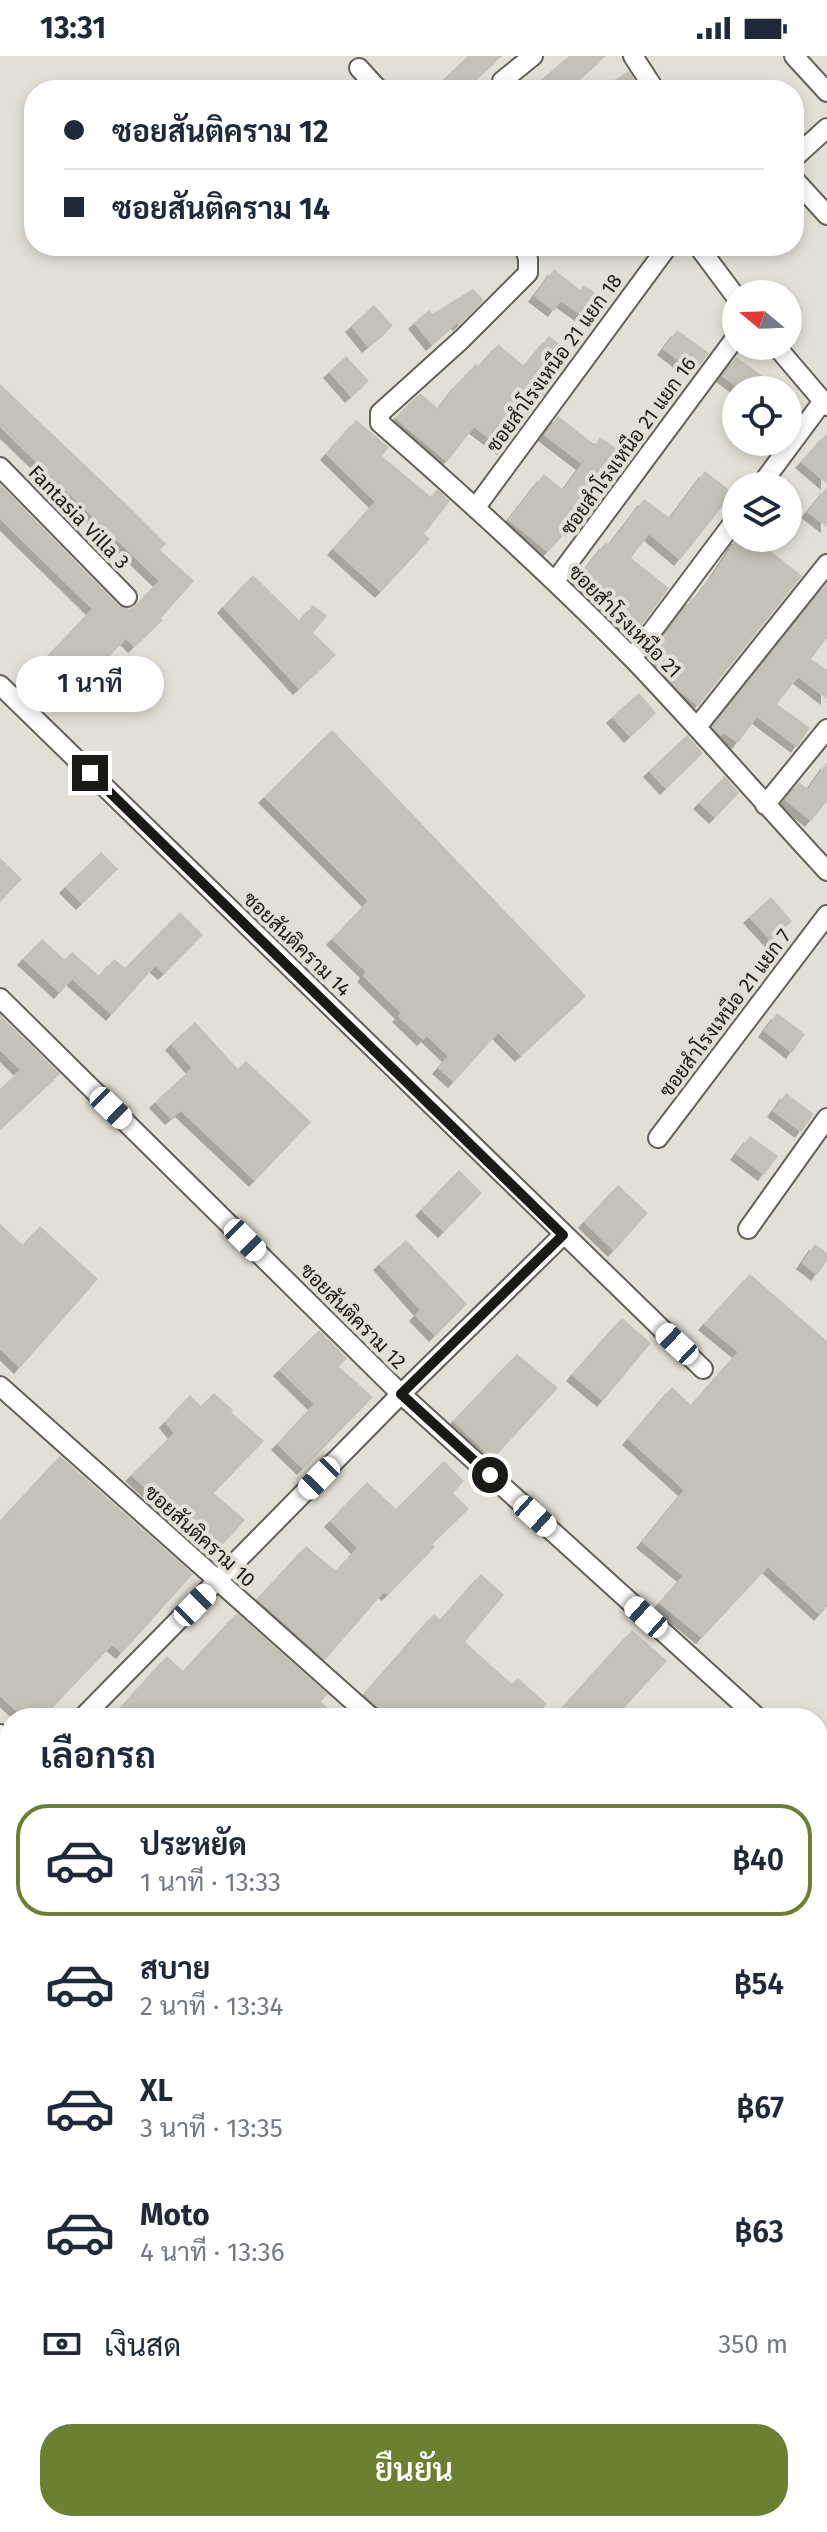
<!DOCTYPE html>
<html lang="th">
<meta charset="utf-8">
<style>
:root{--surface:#fff;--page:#f2f2f3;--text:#1f2937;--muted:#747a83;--line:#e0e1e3;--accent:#6c8031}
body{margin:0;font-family:"Fira Sans",Sarabun,sans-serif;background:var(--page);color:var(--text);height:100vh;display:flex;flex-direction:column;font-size:30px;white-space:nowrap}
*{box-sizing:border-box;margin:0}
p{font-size:26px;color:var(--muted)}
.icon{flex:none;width:44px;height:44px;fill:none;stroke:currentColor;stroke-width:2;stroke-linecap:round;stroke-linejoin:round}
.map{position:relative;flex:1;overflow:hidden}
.sheet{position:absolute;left:0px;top:1652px;width:828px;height:824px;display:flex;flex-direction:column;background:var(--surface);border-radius:32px 32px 0 0;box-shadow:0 4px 12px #0003}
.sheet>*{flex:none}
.hud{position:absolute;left:24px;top:24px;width:780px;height:176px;border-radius:32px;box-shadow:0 4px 12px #0003;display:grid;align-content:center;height:176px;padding:0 40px;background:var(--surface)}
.needle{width:52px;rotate:289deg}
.tools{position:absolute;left:722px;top:224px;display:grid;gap:16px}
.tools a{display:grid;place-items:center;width:80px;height:80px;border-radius:50%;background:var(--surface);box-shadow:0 4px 12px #0003;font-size:40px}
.end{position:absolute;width:36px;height:36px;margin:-18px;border:10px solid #1a1916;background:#fff;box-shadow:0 0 0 4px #fff}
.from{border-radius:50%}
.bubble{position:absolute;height:56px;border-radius:28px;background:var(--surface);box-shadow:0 4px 12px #0003;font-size:26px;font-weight:600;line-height:56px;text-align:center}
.car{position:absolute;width:24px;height:48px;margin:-24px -12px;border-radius:10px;box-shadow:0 0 6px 2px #0007;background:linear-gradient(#fff 24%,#345 0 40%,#fff 0 76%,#345 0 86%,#fff 0)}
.hud b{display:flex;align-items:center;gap:28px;height:76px;font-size:30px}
.hud b+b{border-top:2px solid var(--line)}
.hud i{width:20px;height:20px;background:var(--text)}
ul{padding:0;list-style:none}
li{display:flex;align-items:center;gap:24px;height:112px;margin:0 16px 12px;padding:0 24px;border:4px solid transparent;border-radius:32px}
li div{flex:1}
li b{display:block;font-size:30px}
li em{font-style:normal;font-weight:600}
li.active{border-color:var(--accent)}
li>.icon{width:72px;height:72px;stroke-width:1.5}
h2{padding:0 40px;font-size:36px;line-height:96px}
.pay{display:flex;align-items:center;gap:20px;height:88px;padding:0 40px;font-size:30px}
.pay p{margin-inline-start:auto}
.cta{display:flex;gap:16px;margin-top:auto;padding:16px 40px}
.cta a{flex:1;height:92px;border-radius:32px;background:var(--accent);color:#fff;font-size:32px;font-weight:600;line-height:92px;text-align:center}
.status{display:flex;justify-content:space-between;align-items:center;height:56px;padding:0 40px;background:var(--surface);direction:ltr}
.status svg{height:22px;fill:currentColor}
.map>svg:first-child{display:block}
.building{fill:#c3c1b8;filter:url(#shadow)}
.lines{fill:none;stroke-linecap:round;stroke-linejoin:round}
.lane-casing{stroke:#636159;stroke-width:13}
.street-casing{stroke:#636159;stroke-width:22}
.lane{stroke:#fff;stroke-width:9}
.street{stroke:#fff;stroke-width:18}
.route{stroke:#1a1916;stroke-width:10}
.labels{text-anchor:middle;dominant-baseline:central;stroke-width:8;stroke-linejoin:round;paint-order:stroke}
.street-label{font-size:20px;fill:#1a1916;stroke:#e2e0d6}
</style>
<div class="status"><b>13:31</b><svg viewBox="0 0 49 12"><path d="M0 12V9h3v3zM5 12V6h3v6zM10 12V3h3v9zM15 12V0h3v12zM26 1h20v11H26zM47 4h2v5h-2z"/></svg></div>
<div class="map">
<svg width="827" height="2476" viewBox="0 0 827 2476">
<defs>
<filter id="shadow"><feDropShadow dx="-6" dy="6" stdDeviation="0" flood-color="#0004"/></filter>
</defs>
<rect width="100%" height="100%" fill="#e2e0d6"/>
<path class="building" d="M468,0h34l-26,24 9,10h-53z
M569,0h37l-39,34h-38z
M629,15l12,19h-43z
M554,213l26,21 4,-5 22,16 -14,22 -31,-22 -7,10 -20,-15z
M473,233l11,11 -25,25 -2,-2 -25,22 -18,-22 15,-13 3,4z
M374,249l19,21 -25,21 -17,-21z
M677,274l32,23 -15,20 -31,-24z
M549,280l21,16 -24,30 5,3 -48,64 -29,-22 -27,35 -52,-44 25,-25 18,16 19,-25 19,-20 3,2 19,-22 26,22z
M346,300l23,25 -18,16 -22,-25z
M736,301l28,20 -9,13h-14l-19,-14z
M0,328l128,122 38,38 -6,6 34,31 -33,37 2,2 -29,27 -8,-8 -58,61 -33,-31 57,-60 -92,-90v-35l119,122 10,3 6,-3 24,-25 -159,-154z
M558,360l37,29 5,-8 30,22 -58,72 -3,-2 -21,23 -40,-32 36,-46 19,16 19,-26 -38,-29z
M356,364l33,27 -7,9 49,41 6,-8 13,12 -26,33 6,5 -49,53 -48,-43 42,-47 -49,-48z
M827,377v51l-26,-22z
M705,415l28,22 -53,67 -31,-26 -18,24 38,30 -37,50 -58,-55 32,-41 3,3 35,-46 26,19z
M827,431v40l-20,-15z
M737,482h38l-8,10 35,28 -104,130 -19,-15 -31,-34 44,-59 2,2 19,-25z
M253,519l47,46 13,-16 14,11 -14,17 23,22 -37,34 -76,-82z
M827,527v55l-16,21 16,11v29l-29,-22 -21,27 33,24 -13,19 -40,-30 -19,26 -14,-10 -3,3 -9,-9z
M639,637l17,20 -26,24 -18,-20z
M332,674l254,266 -65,60 -23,-23 -44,49 -16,-14 10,-12 -21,-20 -4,4 -25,-24 3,-3 -38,-37 3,-4 -34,-33 36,-38 -104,-104z
M687,679l16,18 -37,36 -17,-18z
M827,706v39l-16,20 -26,-21 14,-18 9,7z
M725,720l14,17 -24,25 -16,-15z
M101,796l17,17 -36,35 -17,-17z
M0,802l22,21 -22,23z
M771,841l21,24 -21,20 -22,-24z
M180,856l23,23 -39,39 -9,-8 -43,49 -40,-36 -12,14 -37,-34 19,-20 23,21 7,-8 27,24 15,-17 11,9z
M777,957l28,21 -13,19 -28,-22z
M0,959l60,59 -60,56v-41l20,-19 -20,-20z
M195,966l43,47 8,-8 65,61 -56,59 -74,-70 -10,8 -16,-17 37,-34 -21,-24z
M786,1037l28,21 -13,18 -28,-21z
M750,1080l28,20 -14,19 -28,-21z
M459,1114l23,23 -38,39 -23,-22z
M618,1129l30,28 -34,38 -30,-29z
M0,1168l23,21 17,-19 58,53 -78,89 -20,-19z
M406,1184l61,64 -32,32 -20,-21 5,-5 -41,-46z
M815,1188l12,9v8l-10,14 -15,-12z
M750,1218l77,67v266l-7,8 -52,-48 -66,71 -43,-35 24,-27 -41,-34 42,-52 -56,-51 44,-52 19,18 47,-53 -34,-28z
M622,1262l29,25 -48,58 -31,-26z
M319,1274l28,28 -8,9 34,30 -70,72 -26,-25 37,-40 -35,-34z
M517,1298l41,34 -65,71 -40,-38z
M214,1337l19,17 -2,2 33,29 -50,52 31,27 -30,33 -33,-30 -5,5 -26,-23 6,-6 -26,-24 43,-42 -9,-11 25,-27 11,11z
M60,1400l133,118 -71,79 -10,-8 -69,73h-19l-24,-22v-175z
M444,1405l20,20 -11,12 16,16 -37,35 3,3 -47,48 -4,-3 -59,68 -68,-61 49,-53 30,25 21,-23 -27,-27 37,-39 29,27z
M481,1518l23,21 -39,47 47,42 6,-6 29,26 -12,14h-150l-5,-9 -16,-15 70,-80 6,6z
M237,1557l91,81 -7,8 18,16h-228l56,-62 16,15z
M632,1574l35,31 -52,57h-46l-9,-8z"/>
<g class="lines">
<defs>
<path id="lane" d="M818,1705l9,-9
M536,2466l10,10
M768,2466l9,10"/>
<path id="street" d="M633,0l22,34
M794,0l33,36
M359,12l20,22
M502,25l31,-25
M794,102l33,-30
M794,123l33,36
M524,190l4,13v14l-66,66 -82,74v10c87,76 173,154 254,237 66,69 128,141 193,211
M698,190l38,51
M776,290l51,60
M0,411l127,130
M760,430l63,-85
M476,451l192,-261
M555,525l181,-244
M632,602l104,-139
M0,629l703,684
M697,671l130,-163
M765,749l62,-76
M0,942l401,396 357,324
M658,1082l169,-223
M748,1173l79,-111
M0,1330l372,332
M82,1662l319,-324 162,-159
M0,1678l10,8
M0,1715l10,-11
M0,1895l10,9
M0,2020l10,-10
M818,2111l9,9
M0,2190l10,-9
M0,2283l10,-9
M818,2304l9,9
M89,2466l10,10
M181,2466l9,10
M803,2466l11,10
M140,2476l10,-10
M398,2476l8,-10"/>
</defs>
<use href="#lane" class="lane-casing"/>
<use href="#street" class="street-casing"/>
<use href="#lane" class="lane"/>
<use href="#street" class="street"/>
</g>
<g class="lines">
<path class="route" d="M90,717l473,462 -162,159 89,81"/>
</g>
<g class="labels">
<g class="street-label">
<text transform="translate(554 307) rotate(-54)">ซอยสำโรงเหนือ 21 แยก 18</text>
<text transform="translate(628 390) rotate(-54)">ซอยสำโรงเหนือ 21 แยก 16</text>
<text transform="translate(79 461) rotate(46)">Fantasia Villa 3</text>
<text transform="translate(625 565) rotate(45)">ซอยสำโรงเหนือ 21</text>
<text transform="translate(297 888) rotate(44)">ซอยสันติคราม 14</text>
<text transform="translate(725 957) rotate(-53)">ซอยสำโรงเหนือ 21 แยก 7</text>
<text transform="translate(353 1260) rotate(45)">ซอยสันติคราม 12</text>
<text transform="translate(200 1480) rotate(42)">ซอยสันติคราม 10</text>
</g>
</g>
</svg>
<div class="tools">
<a><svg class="needle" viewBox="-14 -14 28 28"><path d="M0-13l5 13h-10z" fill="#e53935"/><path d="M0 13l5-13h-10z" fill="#747a83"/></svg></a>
<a><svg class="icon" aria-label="locate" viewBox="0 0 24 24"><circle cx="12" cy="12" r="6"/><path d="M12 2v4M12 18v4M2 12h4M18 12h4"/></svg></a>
<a><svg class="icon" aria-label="layers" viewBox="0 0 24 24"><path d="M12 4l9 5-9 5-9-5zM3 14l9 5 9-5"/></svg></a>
</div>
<i class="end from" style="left:490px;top:1419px"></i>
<i class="end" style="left:90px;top:717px"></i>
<div class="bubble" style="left:16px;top:600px;width:148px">1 นาที</div>
<i class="car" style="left:111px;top:1052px;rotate:134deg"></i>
<i class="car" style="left:245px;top:1184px;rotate:135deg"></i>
<i class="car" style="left:677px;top:1288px;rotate:313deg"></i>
<i class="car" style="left:319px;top:1422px;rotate:224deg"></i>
<i class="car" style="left:535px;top:1460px;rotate:132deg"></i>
<i class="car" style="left:195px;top:1549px;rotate:45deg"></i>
<i class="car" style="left:646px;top:1561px;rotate:312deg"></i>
<div class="hud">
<b><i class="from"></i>ซอยสันติคราม 12</b>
<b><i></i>ซอยสันติคราม 14</b>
</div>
<section class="sheet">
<h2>เลือกรถ</h2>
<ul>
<li class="active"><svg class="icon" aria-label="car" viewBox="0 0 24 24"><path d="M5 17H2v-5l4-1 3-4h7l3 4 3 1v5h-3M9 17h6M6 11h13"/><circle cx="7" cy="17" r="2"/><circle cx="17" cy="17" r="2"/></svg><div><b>ประหยัด</b><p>1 นาที · 13:33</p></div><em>฿40</em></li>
<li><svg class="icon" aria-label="car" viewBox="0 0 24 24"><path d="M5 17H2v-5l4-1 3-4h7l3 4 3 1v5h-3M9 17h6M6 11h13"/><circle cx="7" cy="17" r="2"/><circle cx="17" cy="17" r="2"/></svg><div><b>สบาย</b><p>2 นาที · 13:34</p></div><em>฿54</em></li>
<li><svg class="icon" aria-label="car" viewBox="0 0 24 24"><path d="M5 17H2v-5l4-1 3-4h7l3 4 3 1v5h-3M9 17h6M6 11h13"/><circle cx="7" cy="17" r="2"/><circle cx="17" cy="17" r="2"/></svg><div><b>XL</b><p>3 นาที · 13:35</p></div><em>฿67</em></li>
<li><svg class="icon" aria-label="car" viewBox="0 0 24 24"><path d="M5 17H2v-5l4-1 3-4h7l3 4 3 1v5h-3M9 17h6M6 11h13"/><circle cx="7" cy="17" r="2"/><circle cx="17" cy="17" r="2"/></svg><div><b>Moto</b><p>4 นาที · 13:36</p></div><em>฿63</em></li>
</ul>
<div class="pay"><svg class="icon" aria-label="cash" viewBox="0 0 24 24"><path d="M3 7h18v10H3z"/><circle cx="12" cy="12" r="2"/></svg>เงินสด<p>350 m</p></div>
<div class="cta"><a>ยืนยัน</a></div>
</section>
</div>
